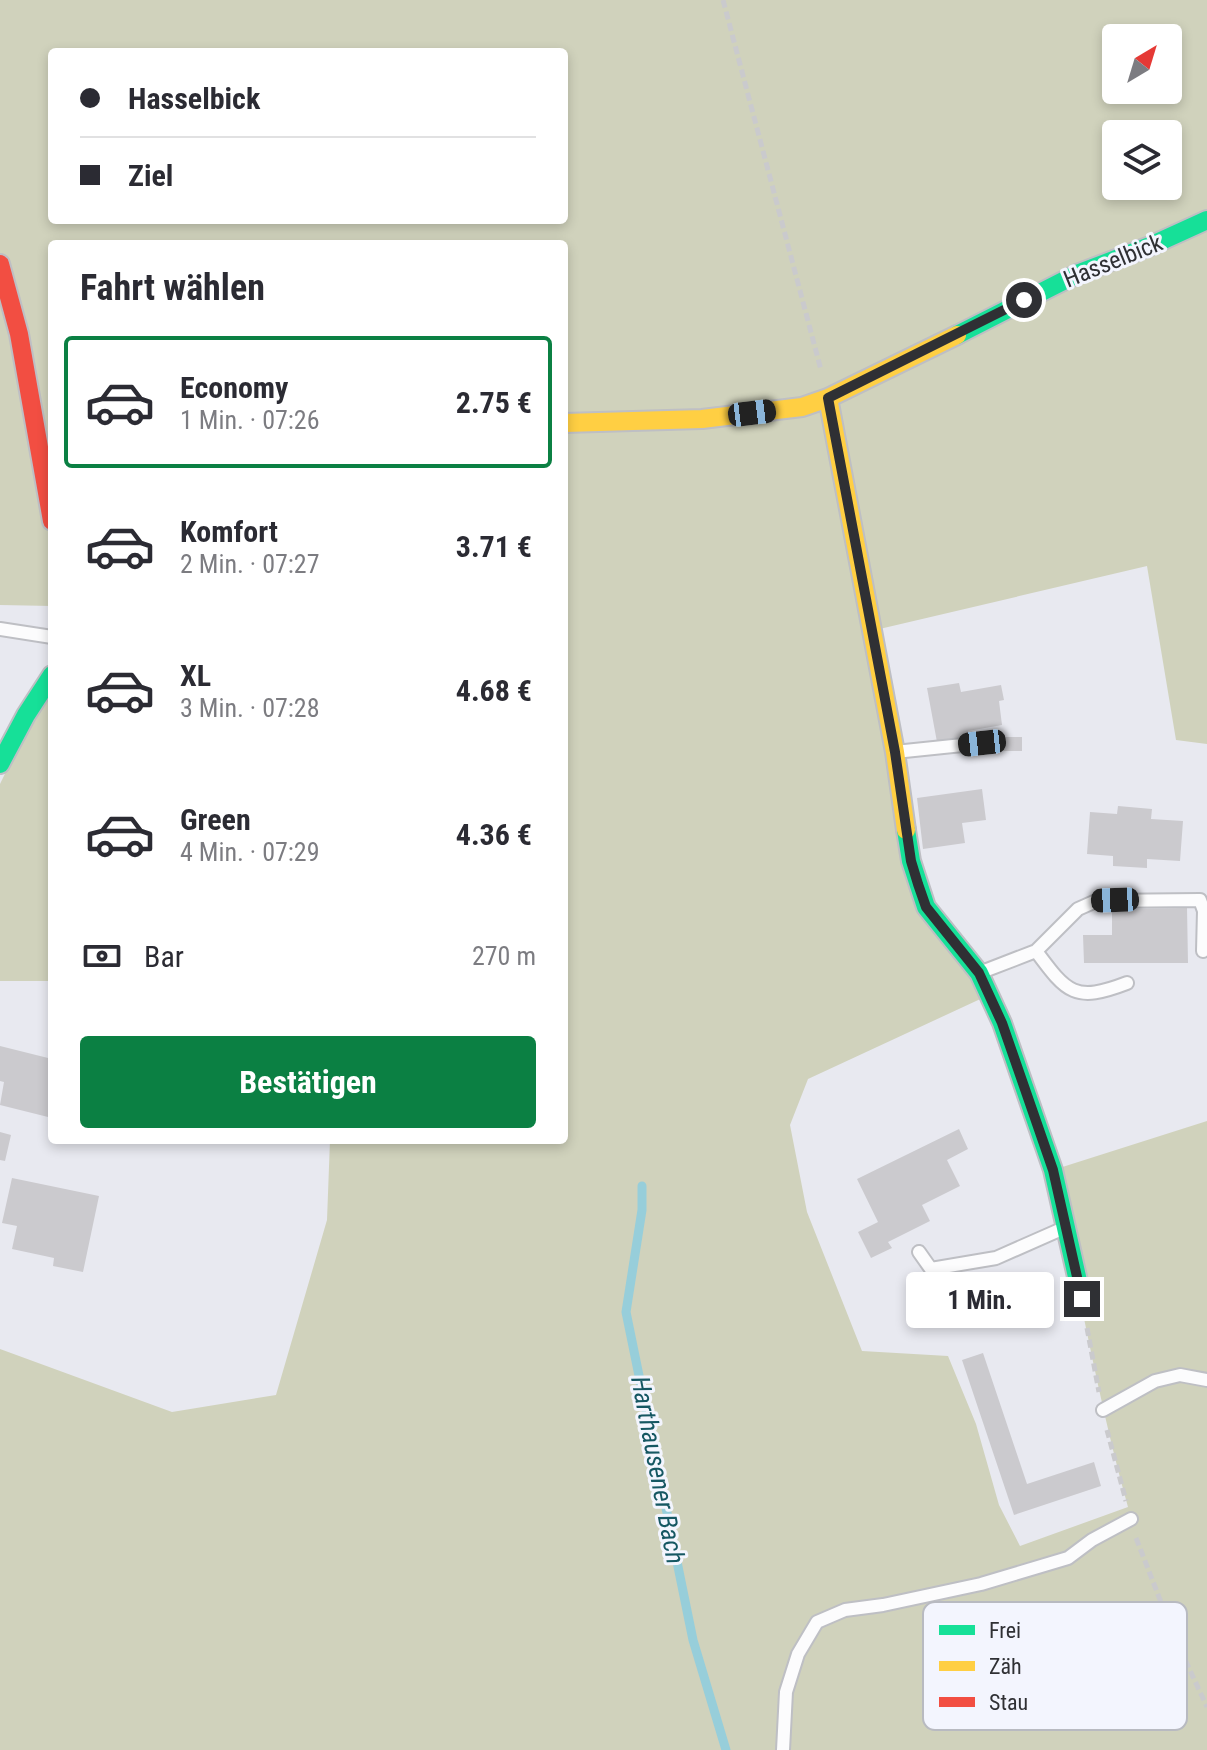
<!DOCTYPE html>
<html lang="de">
<meta charset="utf-8">
<style>
:root{--surface:#fff;--page:#f7f7f7;--text:#2b2b33;--muted:#7c7c81;--line:#e1e1e2;--accent:#0b8043}
body{margin:0;font-family:"Roboto Condensed",sans-serif;background:var(--page);color:var(--text);height:100vh;display:flex;flex-direction:column;font-size:30px;white-space:nowrap}
*{box-sizing:border-box;margin:0}
p{font-size:26px;color:var(--muted)}
.icon{flex:none;width:44px;height:44px;fill:none;stroke:currentColor;stroke-width:2;stroke-linecap:round;stroke-linejoin:round}
.map{position:relative;flex:1;overflow:hidden}
.sheet{position:absolute;left:48px;top:240px;width:520px;height:904px;display:flex;flex-direction:column;background:var(--surface);border-radius:8px;box-shadow:0 4px 12px #0003}
.sheet>*{flex:none}
.guide{position:absolute;left:48px;top:48px;width:520px;height:176px;border-radius:8px;box-shadow:0 4px 12px #0003;display:grid;align-content:center;height:176px;padding:0 32px;background:var(--surface)}
.needle{width:52px;rotate:38deg}
.tools{position:absolute;left:1102px;top:24px;display:grid;gap:16px}
.tools a{display:grid;place-items:center;width:80px;height:80px;border-radius:8px;background:var(--surface);box-shadow:0 4px 12px #0003;font-size:40px}
.end{position:absolute;width:36px;height:36px;margin:-18px;border:10px solid #2f3034;background:#fff;box-shadow:0 0 0 4px #fff}
.from{border-radius:50%}
.bubble{position:absolute;height:56px;border-radius:8px;background:var(--surface);box-shadow:0 4px 12px #0003;font-size:26px;font-weight:700;line-height:56px;text-align:center}
.car{position:absolute;width:24px;height:48px;margin:-24px -12px;border-radius:10px;box-shadow:0 0 6px 2px #0007;background:linear-gradient(#222 24%,#8ab4d8 0 40%,#222 0 76%,#8ab4d8 0 86%,#222 0)}
.guide b{display:flex;align-items:center;gap:28px;height:76px;font-size:30px}
.guide b+b{border-top:2px solid var(--line)}
.guide i{width:20px;height:20px;background:var(--text)}
ul{padding:0;list-style:none}
li{display:flex;align-items:center;gap:24px;height:132px;margin:0 16px 12px;padding:0 16px;border:4px solid transparent;border-radius:8px}
li div{flex:1}
li b{display:block;font-size:30px}
li em{font-style:normal;font-weight:700}
li.on{border-color:var(--accent)}
li>.icon{width:72px;height:72px;stroke-width:1.5}
h2{padding:0 32px;font-size:36px;line-height:96px}
.pay{display:flex;align-items:center;gap:20px;height:88px;padding:0 32px;font-size:30px}
.pay p{margin-inline-start:auto}
.primary-button{display:flex;gap:16px;margin-top:auto;padding:16px 32px}
.primary-button a{flex:1;height:92px;border-radius:8px;background:var(--accent);color:#fff;font-size:32px;font-weight:700;line-height:92px;text-align:center}
.map>svg:first-child{display:block}
.green{fill:#d0d2bc;fill-rule:evenodd}
.lines{fill:none;stroke-linecap:round;stroke-linejoin:round}
.stream{stroke:#97ceda;stroke-width:9}
.building{fill:#cbcace}
.lane-casing{stroke:#bebfc4;stroke-width:16}
.fast-casing{stroke:#bebfc4;stroke-width:22}
.slow-casing{stroke:#bebfc4;stroke-width:22}
.jam-casing{stroke:#bebfc4;stroke-width:22}
.path{stroke:#cacacd;stroke-width:5;stroke-dasharray:8 4;stroke-linecap:butt}
.lane{stroke:#fcfcfd;stroke-width:12}
.fast{stroke:#16e098;stroke-width:18}
.slow{stroke:#ffcf43;stroke-width:18}
.jam{stroke:#f24e42;stroke-width:18}
.route{stroke:#2f3034;stroke-width:10}
.labels{text-anchor:middle;dominant-baseline:central;stroke-width:6;stroke-linejoin:round;paint-order:stroke}
.street-label{font-size:24px;fill:#2f3034;stroke:#f3f5fe}
.water-label{font-size:26px;font-style:italic;fill:#155762;stroke:#f3f5fe}
.key{fill:#f3f5fe;stroke:#b8bac1;stroke-width:2}
.key-label{font-size:22px;fill:#2f3034}
</style>
<div class="map">
<svg width="1207" height="1750" viewBox="0 0 1207 1750">
<rect width="100%" height="100%" fill="#e8e9f0"/>
<path class="green" d="M0,0h1207v744l-31,-4 -29,-174 -276,65 40,230 78,134 -181,84 -18,46 17,87 55,139 86,5 28,68 23,81 21,41 108,-39c-31,-111 -50,-225 -75,-337l154,-49v629h-1207v-401l172,63 104,-17 51,-175 3,-80h234v-896h-512v362l-52,-1zM1116,38h52v52h-52zM52,52h512v168h-512zM1116,134h52v52h-52z
M52,677v304h-52v-197z"/>
<g class="lines">
<path class="stream" d="M642,1186v24l-16,102 67,328 33,110"/>
</g>
<path class="building" d="M959,683l2,9 40,-7 3,15 -5,1 3,24 -34,6 2,8 -33,3 -10,-54z
M994,737h28v14h-29z
M982,789l4,31 -24,3 3,20 -42,6 -6,-51z
M1118,806l34,3 -1,10 32,2 -3,40 -33,-2v9l-34,-2v-10l-26,-2 3,-42 27,2z
M1187,908l1,55h-104l-1,-28h29v-26z
M0,1046l52,13v59l-52,-13 4,-23 -4,-1z
M959,1129l9,20 -21,11 13,26 -38,19 8,16 -42,21 4,6 -21,10 -13,-26 20,-10 -21,-43z
M0,1132l11,3 -6,26 -5,-1z
M12,1178l87,18 -16,76 -30,-6 1,-8 -42,-9 5,-23 -15,-3z
M940,1272l4,12 -30,9 -4,-12z
M983,1353l44,131 67,-22 7,24 -87,29 -52,-155z"/>
<g class="lines">
<defs>
<path id="lane" d="M0,629l52,8
M895,752l87,-9
M1036,951c31,42 39,52 91,32
M979,973l57,-22 42,-42 18,-8 104,-1 4,11 -1,40
M919,1252l12,17 65,-11 68,-30
M1103,1410l52,-29 25,-6 27,5
M783,1750l3,-58 12,-38 19,-32 28,-12 38,-5 98,-21 87,-26 24,-18 39,-21"/>
<path id="fast" d="M957,335l120,-61 73,-28 57,-26
M0,764l26,-49 26,-40
M906,830l5,31 15,46 53,66 23,50 51,147 29,129"/>
<path id="slow" d="M828,398l67,354 11,78
M564,423l138,-4 100,-12 26,-9 129,-63"/>
<path id="jam" d="M0,264l19,70 33,187"/>
</defs>
<use href="#lane" class="lane-casing"/>
<use href="#fast" class="fast-casing"/>
<use href="#slow" class="slow-casing"/>
<use href="#jam" class="jam-casing"/>
<path class="path" d="M723,0l98,370
M1087,1328l12,64
M1107,1430l19,71
M1136,1538l39,100 32,69"/>
<use href="#lane" class="lane"/>
<use href="#fast" class="fast"/>
<use href="#slow" class="slow"/>
<use href="#jam" class="jam"/>
</g>
<g class="lines">
<path class="route" d="M1024,300l-196,98 67,354 16,109 7,23 8,23 53,66 23,50 51,147 29,129"/>
</g>
<g class="labels">
<g class="street-label">
<text transform="translate(1113 261) rotate(-22)">Hasselbick</text>
</g>
<g class="water-label">
<text transform="translate(658 1470) rotate(79)">Harthausener Bach</text>
</g>
</g>
<rect x="923" y="1602" width="264" height="128" rx="12" class="key"/>
<rect x="939" y="1625" width="36" height="10" fill="#16e098"/>
<rect x="939" y="1661" width="36" height="10" fill="#ffcf43"/>
<rect x="939" y="1697" width="36" height="10" fill="#f24e42"/>
<g class="key-label">
<text x="989" y="1638">Frei</text>
<text x="989" y="1674">Zäh</text>
<text x="989" y="1710">Stau</text>
</g>
</svg>
<div class="tools">
<a><svg class="needle" viewBox="-14 -14 28 28"><path d="M0-13l5 13h-10z" fill="#e53935"/><path d="M0 13l5-13h-10z" fill="#7c7c81"/></svg></a>
<a><svg class="icon" aria-label="layers" viewBox="0 0 24 24"><path d="M12 4l9 5-9 5-9-5zM3 14l9 5 9-5"/></svg></a>
</div>
<i class="end from" style="left:1024px;top:300px"></i>
<i class="end" style="left:1082px;top:1299px"></i>
<div class="bubble" style="left:906px;top:1272px;width:148px">1 Min.</div>
<i class="car" style="left:752px;top:413px;rotate:83deg"></i>
<i class="car" style="left:982px;top:743px;rotate:264deg"></i>
<i class="car" style="left:1115px;top:900px;rotate:268deg"></i>
<div class="guide">
<b><i class="from"></i>Hasselbick</b>
<b><i></i>Ziel</b>
</div>
<section class="sheet">
<h2>Fahrt wählen</h2>
<ul>
<li class="on"><svg class="icon" aria-label="car" viewBox="0 0 24 24"><path d="M5 17H2v-5l4-1 3-4h7l3 4 3 1v5h-3M9 17h6M6 11h13"/><circle cx="7" cy="17" r="2"/><circle cx="17" cy="17" r="2"/></svg><div><b>Economy</b><p>1 Min. · 07:26</p></div><em>2.75 €</em></li>
<li><svg class="icon" aria-label="car" viewBox="0 0 24 24"><path d="M5 17H2v-5l4-1 3-4h7l3 4 3 1v5h-3M9 17h6M6 11h13"/><circle cx="7" cy="17" r="2"/><circle cx="17" cy="17" r="2"/></svg><div><b>Komfort</b><p>2 Min. · 07:27</p></div><em>3.71 €</em></li>
<li><svg class="icon" aria-label="car" viewBox="0 0 24 24"><path d="M5 17H2v-5l4-1 3-4h7l3 4 3 1v5h-3M9 17h6M6 11h13"/><circle cx="7" cy="17" r="2"/><circle cx="17" cy="17" r="2"/></svg><div><b>XL</b><p>3 Min. · 07:28</p></div><em>4.68 €</em></li>
<li><svg class="icon" aria-label="car" viewBox="0 0 24 24"><path d="M5 17H2v-5l4-1 3-4h7l3 4 3 1v5h-3M9 17h6M6 11h13"/><circle cx="7" cy="17" r="2"/><circle cx="17" cy="17" r="2"/></svg><div><b>Green</b><p>4 Min. · 07:29</p></div><em>4.36 €</em></li>
</ul>
<div class="pay"><svg class="icon" aria-label="cash" viewBox="0 0 24 24"><path d="M3 7h18v10H3z"/><circle cx="12" cy="12" r="2"/></svg>Bar<p>270 m</p></div>
<div class="primary-button"><a>Bestätigen</a></div>
</section>
</div>
